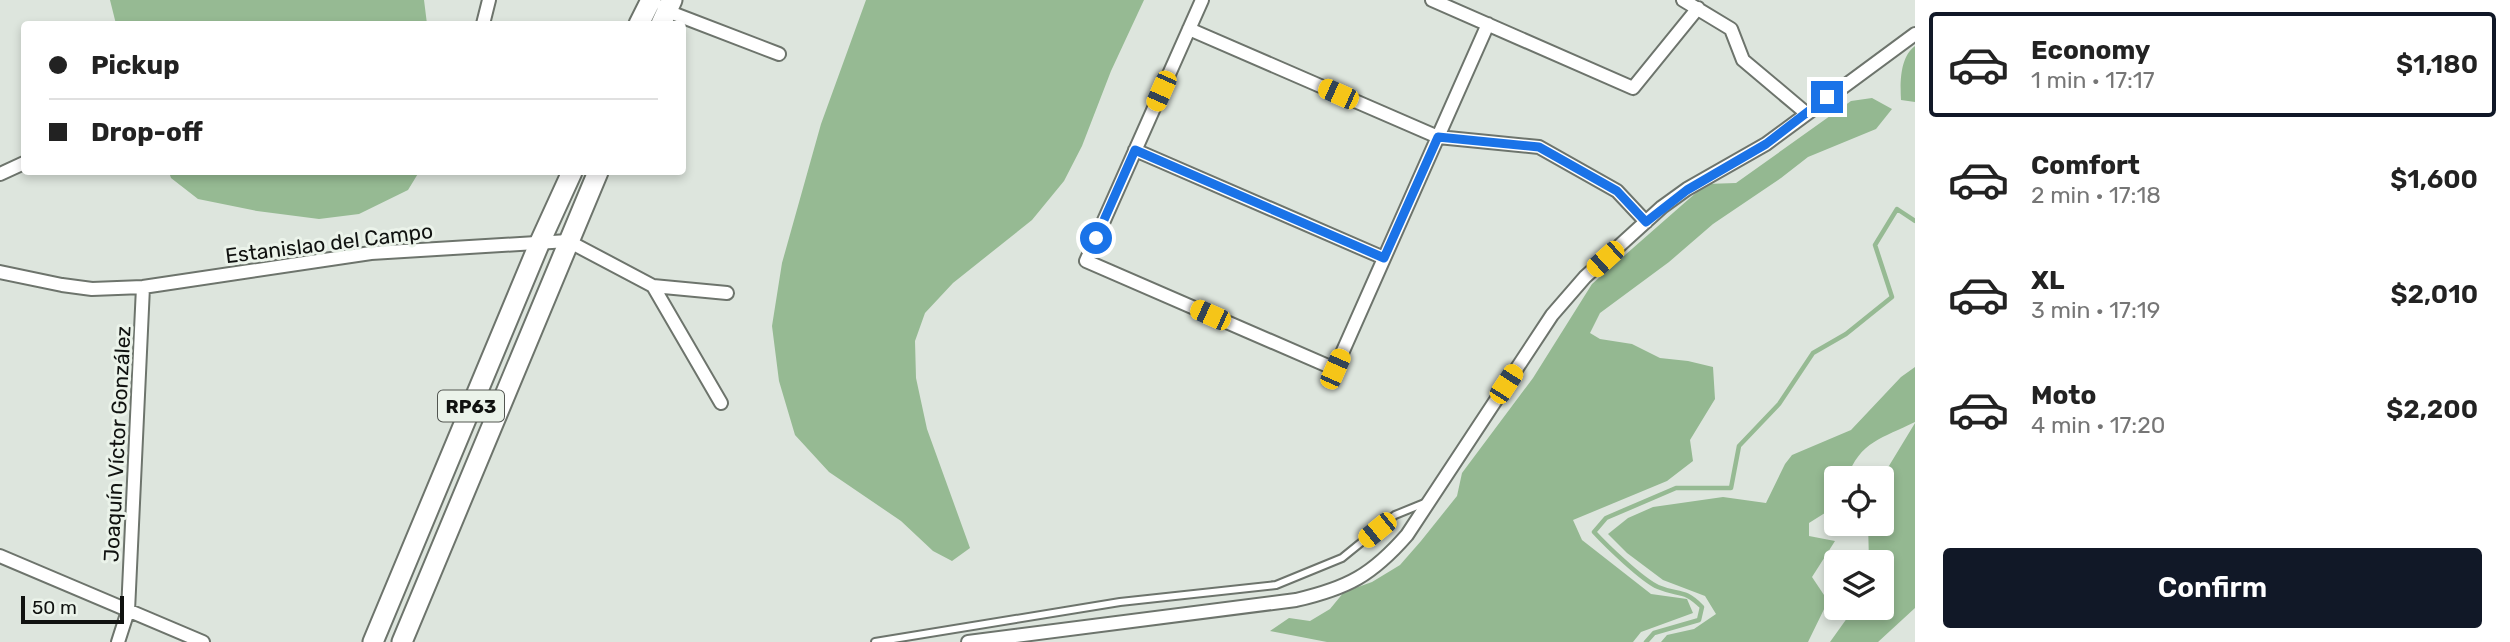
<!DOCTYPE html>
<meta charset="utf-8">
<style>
:root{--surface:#fff;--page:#f2f2f2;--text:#222;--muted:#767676;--line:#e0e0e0;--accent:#111827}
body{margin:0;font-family:Rubik,sans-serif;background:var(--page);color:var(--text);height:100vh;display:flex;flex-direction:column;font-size:26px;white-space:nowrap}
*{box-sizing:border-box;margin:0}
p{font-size:23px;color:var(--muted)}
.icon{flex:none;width:38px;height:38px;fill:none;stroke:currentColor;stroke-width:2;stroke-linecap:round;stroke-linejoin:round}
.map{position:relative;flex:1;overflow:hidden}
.drawer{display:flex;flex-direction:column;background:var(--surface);width:595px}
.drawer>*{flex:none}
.top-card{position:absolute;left:21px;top:21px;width:665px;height:154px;border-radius:7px;box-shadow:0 4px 10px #0003;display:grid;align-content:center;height:154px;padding:0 28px;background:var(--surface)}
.controls{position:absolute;left:1824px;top:466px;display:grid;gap:14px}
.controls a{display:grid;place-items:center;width:70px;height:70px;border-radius:7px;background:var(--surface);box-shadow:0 4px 10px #0003;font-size:35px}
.scale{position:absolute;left:21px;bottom:18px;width:103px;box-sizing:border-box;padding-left:7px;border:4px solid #101210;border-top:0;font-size:19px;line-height:24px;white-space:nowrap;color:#101210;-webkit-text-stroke:5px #ebf3ea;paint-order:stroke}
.end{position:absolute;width:32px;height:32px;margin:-16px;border:9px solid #1a73e8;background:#fff;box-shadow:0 0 0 4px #fff}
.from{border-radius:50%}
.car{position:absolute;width:21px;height:42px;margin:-21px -10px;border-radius:9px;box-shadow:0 0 5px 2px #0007;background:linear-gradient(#f5c518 24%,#345 0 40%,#f5c518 0 76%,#345 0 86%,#f5c518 0)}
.top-card b{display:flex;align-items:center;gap:24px;height:66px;font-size:26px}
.top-card b+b{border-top:2px solid var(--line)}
.top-card i{width:18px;height:18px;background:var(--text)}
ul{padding:12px 0 0;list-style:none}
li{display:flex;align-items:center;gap:21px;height:105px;margin:0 14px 10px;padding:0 14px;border:4px solid transparent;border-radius:7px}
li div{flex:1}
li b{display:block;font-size:26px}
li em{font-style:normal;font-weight:600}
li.active{border-color:var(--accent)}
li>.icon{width:63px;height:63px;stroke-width:1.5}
.button{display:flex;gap:14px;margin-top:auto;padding:14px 28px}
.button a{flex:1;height:80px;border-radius:7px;background:var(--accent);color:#fff;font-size:28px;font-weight:600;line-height:80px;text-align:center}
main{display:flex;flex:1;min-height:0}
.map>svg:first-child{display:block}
.forest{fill:#94b891}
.water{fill:#96ba93}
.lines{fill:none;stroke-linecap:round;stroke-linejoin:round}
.stream{stroke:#96ba93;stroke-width:4.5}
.service-casing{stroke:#6d746c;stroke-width:10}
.minor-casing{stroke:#6d746c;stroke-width:16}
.primary-casing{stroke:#6d746c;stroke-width:23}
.service{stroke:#fff;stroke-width:6}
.minor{stroke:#fff;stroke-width:12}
.primary{stroke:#fff;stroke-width:19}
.route{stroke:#1a73e8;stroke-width:9}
.labels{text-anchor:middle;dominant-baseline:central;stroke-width:6;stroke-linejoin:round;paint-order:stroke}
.shield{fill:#ebf3ea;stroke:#525651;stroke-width:2}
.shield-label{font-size:19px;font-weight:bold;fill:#101210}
.street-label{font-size:21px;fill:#101210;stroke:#ebf3ea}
</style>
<main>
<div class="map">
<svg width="1915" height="642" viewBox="0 0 1915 642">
<rect width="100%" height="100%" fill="#dde5dd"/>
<path class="forest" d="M1915,46v56l-14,-2c-1,-18 -1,-43 14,-54z
M1872,98l20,11 -16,20 -68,28 -27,21 -68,46 -44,38 -69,51 -10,20 10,6 32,5 28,14 28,3 25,6 2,32 -25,41 3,21 -26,20 -94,39 9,20 69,54 36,5 6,14 -52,19 -8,10h-306l-57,-11 19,-13 21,3 20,-12 14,-17 28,-10 28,-17 21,-24 36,-45 5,-23 71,-95 59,-94 114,-100 30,-1 115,-82z
M1915,367v55c-32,16 -55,19 -68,56h-11v28l-27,17v13l26,5 -23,36 16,24 -20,41h-147l6,-7 27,-6 22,-15 -11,-18 -42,-16 -36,-27 -19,-19 20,-16 25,-11 70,-10 43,6 19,-39 7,-9 59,-25 50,-53z
M1915,423v185l-37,34h-48l25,-35h26v-45h-12l-1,-39h13v-44z"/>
<path class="water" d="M110,0h314l3,24h-311z
M866,0h278l-33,71 -29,75 -18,35 -32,39 -79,63 -28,30 -10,28 1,37 11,51 43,119 -18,13 -19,-10 -32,-30 -72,-49 -34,-37 -16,-54 -7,-55 10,-63 39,-139z
M169,172h250l-11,18 -49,24 -40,5 -62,-8 -59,-12 -27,-21z"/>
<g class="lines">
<path class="stream" d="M1646,642l8,-9 45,-13 3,-13c-19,-19 -23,-11 -44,-20 -16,-7 -52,-42 -64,-55l12,-14 70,-30h55l8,-42 40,-42 34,-51 33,-19 46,-37 -17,-52 22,-36 18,12"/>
<defs>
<path id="service" d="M875,642l245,-40 156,-17 66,-27 53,-43 32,-13"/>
<path id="minor" d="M1202,0l-116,261 249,108 153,-345
M1432,0l201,88 65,-80
M1683,0l48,29 12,31 63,53
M663,6l4,5 112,43
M483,24l6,-24
M1189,29l249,108 101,10 78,44 29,31
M1135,150l249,108
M0,174l24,-11
M0,272l62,13 30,4 51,-2 228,-34 197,-12 85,45 68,117
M653,286l74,7
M0,556l203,86
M118,642l10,-31 15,-324
M968,642l328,-42c52,-12 76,-25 111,-65l145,-220 33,-38 77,-70 25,-18 79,-45 149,-110"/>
<path id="primary" d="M639,24l12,-24
M661,24l11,-24
M373,642l167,-400 32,-70
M402,642l196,-470"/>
</defs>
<use href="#service" class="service-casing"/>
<use href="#minor" class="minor-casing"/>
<use href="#primary" class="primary-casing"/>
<use href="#service" class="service"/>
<use href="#minor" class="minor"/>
<use href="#primary" class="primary"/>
</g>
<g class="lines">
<path class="route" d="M1096,238l39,-88 249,108 54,-121 101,10 78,44 29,31 41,-32 79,-46 61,-47"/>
</g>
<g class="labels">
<rect class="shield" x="438" y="390.5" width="66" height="31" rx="5"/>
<g class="shield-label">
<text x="471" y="406">RP63</text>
</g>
<g class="street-label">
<text transform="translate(329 243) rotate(-7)">Estanislao del Campo</text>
<text transform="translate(117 444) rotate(-87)">Joaquín Víctor González</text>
</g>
</g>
</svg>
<div class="controls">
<a><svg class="icon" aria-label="locate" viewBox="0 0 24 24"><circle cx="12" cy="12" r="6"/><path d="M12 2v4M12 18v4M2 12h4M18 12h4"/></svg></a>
<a><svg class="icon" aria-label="layers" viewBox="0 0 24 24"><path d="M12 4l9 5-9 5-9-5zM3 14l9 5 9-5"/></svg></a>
</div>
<div class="scale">50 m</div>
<i class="end from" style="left:1096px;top:238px"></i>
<i class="end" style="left:1827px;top:97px"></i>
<i class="car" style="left:1161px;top:91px;rotate:204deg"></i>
<i class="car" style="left:1338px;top:94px;rotate:294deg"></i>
<i class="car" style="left:1605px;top:259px;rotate:228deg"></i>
<i class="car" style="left:1210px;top:315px;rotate:294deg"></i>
<i class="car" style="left:1335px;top:369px;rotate:24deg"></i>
<i class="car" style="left:1506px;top:384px;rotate:33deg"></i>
<i class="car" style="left:1377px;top:530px;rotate:231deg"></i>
<div class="top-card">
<b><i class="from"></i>Pickup</b>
<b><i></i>Drop-off</b>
</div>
</div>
<section class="drawer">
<ul>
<li class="active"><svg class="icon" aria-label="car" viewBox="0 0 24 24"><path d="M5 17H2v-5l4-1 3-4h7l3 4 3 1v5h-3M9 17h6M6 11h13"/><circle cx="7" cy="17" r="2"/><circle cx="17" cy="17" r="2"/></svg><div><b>Economy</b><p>1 min · 17:17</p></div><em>$1,180</em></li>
<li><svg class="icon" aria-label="car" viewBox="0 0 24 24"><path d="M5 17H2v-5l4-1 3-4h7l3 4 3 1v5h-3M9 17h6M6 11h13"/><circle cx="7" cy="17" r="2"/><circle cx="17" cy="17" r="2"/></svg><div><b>Comfort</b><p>2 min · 17:18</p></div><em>$1,600</em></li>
<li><svg class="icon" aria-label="car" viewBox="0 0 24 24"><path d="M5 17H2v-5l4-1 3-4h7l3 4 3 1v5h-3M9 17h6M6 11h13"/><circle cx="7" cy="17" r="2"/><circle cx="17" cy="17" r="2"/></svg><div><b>XL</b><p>3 min · 17:19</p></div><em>$2,010</em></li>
<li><svg class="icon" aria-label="car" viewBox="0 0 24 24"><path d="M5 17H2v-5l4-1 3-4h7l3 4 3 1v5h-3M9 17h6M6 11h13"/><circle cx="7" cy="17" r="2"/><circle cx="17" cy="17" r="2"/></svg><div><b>Moto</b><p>4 min · 17:20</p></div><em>$2,200</em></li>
</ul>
<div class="button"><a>Confirm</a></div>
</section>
</main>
